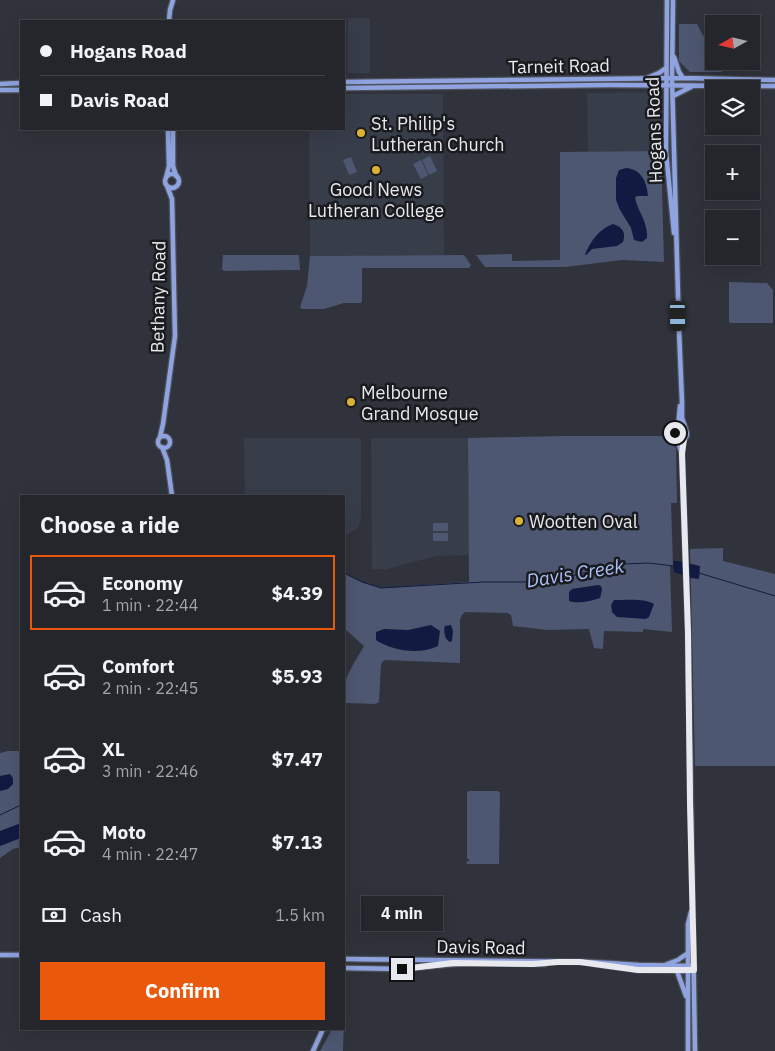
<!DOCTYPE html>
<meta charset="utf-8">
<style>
:root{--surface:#24262c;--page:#303238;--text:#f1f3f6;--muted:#a3a5a9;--line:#414348;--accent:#ea580c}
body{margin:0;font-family:"IBM Plex Sans",sans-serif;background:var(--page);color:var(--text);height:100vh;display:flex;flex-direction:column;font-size:19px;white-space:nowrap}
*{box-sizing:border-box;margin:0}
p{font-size:16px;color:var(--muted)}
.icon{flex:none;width:28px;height:28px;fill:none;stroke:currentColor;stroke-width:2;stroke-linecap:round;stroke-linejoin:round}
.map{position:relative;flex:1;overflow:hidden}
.drawer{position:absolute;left:20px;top:495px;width:325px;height:535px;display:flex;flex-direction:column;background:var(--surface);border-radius:0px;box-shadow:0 5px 20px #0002,0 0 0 1px var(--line)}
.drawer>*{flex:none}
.top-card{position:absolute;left:20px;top:20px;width:325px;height:110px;border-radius:0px;box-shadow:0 5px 20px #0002,0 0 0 1px var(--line);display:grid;align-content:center;height:110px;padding:0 20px;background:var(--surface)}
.needle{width:32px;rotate:262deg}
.fabs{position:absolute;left:705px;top:15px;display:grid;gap:10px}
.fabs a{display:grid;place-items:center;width:55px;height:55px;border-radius:0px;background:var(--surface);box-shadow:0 5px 20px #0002,0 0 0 1px var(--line);font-size:25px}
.end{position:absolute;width:22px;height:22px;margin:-11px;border:6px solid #e7e9ee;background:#111;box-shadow:0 0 0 2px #111}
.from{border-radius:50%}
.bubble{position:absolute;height:35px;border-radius:0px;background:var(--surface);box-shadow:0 5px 20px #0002,0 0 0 1px var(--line);font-size:16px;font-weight:700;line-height:35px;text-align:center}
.car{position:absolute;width:15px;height:30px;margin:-15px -8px;border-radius:6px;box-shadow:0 0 4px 1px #0007;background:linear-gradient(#222 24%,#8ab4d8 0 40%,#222 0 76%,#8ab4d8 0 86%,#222 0)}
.top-card b{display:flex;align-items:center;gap:18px;height:48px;font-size:19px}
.top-card b+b{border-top:1px solid var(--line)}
.top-card i{width:12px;height:12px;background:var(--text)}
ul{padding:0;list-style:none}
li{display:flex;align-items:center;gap:15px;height:75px;margin:0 10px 8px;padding:0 10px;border:2px solid transparent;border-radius:0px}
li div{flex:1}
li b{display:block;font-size:19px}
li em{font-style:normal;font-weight:700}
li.active{border-color:var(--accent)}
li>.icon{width:45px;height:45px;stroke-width:1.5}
h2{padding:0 20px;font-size:22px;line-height:60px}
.pay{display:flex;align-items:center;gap:12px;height:55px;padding:0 20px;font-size:19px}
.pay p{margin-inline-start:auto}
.cta{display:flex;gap:10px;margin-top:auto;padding:10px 20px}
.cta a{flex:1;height:58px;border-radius:0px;background:var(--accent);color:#fff;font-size:20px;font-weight:700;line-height:58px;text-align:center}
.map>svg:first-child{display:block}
.built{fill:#383d4a}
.green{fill:#4e5771}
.water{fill:#111b41}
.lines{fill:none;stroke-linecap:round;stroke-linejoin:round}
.stream{stroke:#111b41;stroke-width:1}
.secondary-casing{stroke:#4d5058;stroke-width:7}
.secondary{stroke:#8ea3df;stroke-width:4.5}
.route{stroke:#e7e9ee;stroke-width:6}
.poi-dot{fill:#dcb233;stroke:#1a1b1e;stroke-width:2}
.labels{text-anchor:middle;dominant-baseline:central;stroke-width:5;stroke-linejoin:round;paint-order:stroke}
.street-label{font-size:18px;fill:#e7e9ee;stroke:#1a1b1e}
.poi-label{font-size:18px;fill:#e7e9ee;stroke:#1a1b1e;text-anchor:start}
.water-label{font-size:19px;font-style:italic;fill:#aec2fa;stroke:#1a1b1e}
</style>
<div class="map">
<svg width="775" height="1051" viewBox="0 0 775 1051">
<rect width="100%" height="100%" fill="#30333b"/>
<path class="built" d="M348,18h22v55h-22z
M659,92l2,59 -73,1 -1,-59z
M344,94h99l1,161 -134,1 -1,-127h35z
M244,438h115l2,3v75l-1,6 -3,7 -13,7v-40h-99z
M371,438h97l1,117 -33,1 -49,13h-15z"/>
<path class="green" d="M679,24h18l17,32v5h3l5,11h-32l-11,-11z
M661,151l3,111 -42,-2 -57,7h-80l-9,-12 36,-1v7l48,-1v-108z
M430,156l7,15 -8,4 -7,-15z
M351,157l6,15 -8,3 -6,-15z
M421,160l7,15 -7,4 -8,-15z
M223,255h76l1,15 -76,1 -2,-2z
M464,255l7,10 -2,3h-107v33l-1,2h-17l-20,6h-22l-2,-2 7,-21 3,-30z
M729,282l38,1 6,7v33h-42l-2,-1z
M562,436h104l10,12 1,55h-6l2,63h-3l2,66 -29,-3v3l-39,-1 -1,18 -9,-1 -5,-19 -41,1 -35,-4 -2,-11 -4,-2 -42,-1 -3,3 -2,4v44l-76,-3 -3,4 -2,38 -4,2 -29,-1c-11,-14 11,-44 18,-57l-20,-18v-55l18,9 19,6 88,-6 -1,-144z
M433,523h15v8h-15z
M433,533h15v8h-15z
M723,548v13l52,13v192h-80l-5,-217z
M8,751h13v96l-8,2 -13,9v-105z
M469,791h29l2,2 -1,71h-32l-1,-2 3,-1v-2h-2v-67z
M344,1020l-1,31h-23l12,-22h12z"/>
<path class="water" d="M626,168c15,1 21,14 22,28h-11l-2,2c3,14 13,24 12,40l-5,4 -8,-2 -3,-12 -11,-18 -4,-10v-22l3,-8z
M613,224c10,3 13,9 10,18l-6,4 -25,3 -6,6 -1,-1c6,-13 14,-25 28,-30z
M673,561h6l21,5 -1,13 -8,-1 -17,-6z
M598,585l3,1 1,4 -2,8c-8,3 -23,6 -31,3v-9l3,-3z
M614,600c12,0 31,-2 40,4l-5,13 -3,2 -29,-2 -5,-5 -1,-7z
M431,625l9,6 -2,15c-18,9 -46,5 -62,-6v-8l8,-3 24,1z
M451,625l2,6 -1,10 -2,1c-5,-2 -7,-11 -5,-16z
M10,774l3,4v6l-5,5 -8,2v-15z
M21,823v15l-21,8v-15z"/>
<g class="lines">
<path class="stream" d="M344,573l18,9 19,6 102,-6h61l80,-18 24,-1 26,3
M699,573l76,23
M0,815l21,-10"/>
<defs>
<path id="secondary" d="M667,0l-1,152 8,81
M673,0l-1,79 7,251 3,72v16l4,12
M169,21l1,-11 3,-10
M674,57l5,15 4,6
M647,78l12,-5 7,-5
M344,82l339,-4 92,2
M0,84l21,-1
M344,88l265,-3 166,1
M0,90h21
M673,96l18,-9
M173,129v37l3,10
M165 181a7 7 0 1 1 14 0a7 7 0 1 1-14 0Z
M166,178l3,-12 -1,-37
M675 434a6 6 0 1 1 12 0a6 6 0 1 1-12 0Z
M678,429l2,-23
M158 442a6 6 0 1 1 12 0a6 6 0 1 1-12 0Z
M160,437l3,-13 12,-88 -3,-137 -5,-13
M677,439l5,15 6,178 7,419
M162,447l5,13 5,36
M0,955h21
M344,959l246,3 49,3 55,1
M594,964l44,6 53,1
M665,965l13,-5 10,-7
M344,968l58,1 62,-6 81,1
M677,971l9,25
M313,1051l10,-22
M688,1051v-127l3,-12"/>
</defs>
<use href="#secondary" class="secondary-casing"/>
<use href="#secondary" class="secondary"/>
</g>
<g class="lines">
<path class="route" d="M402,969l51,-6 80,1 25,-2h22l58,8h56l-4,-166 -2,-172 -6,-178 2,-15h-6l-3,-6"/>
</g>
<g class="poi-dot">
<circle cx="361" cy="133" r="5"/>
<circle cx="376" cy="170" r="5"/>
<circle cx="351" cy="402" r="5"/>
<circle cx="519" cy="521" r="5"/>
</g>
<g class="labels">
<g class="street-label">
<text transform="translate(559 66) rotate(-1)">Tarneit Road</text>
<text transform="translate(654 130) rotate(-92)">Hogans Road</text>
<text transform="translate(158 297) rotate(-89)">Bethany Road</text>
<text transform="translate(481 947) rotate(1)">Davis Road</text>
</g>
<g class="poi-label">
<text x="371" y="123">St. Philip's<tspan x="371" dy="21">Lutheran Church</tspan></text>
<text x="376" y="189" text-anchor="middle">Good News<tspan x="376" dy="21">Lutheran College</tspan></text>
<text x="361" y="392">Melbourne<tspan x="361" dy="21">Grand Mosque</tspan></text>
<text x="529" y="521">Wootten Oval</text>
</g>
<g class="water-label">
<text transform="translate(575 573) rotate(-9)">Davis Creek</text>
</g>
</g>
</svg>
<div class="fabs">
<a><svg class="needle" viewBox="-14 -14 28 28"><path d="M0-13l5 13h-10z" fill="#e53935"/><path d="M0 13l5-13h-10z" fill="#a3a5a9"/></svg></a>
<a><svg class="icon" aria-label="layers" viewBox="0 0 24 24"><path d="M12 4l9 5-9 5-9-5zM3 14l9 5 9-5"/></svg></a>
<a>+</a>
<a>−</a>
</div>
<i class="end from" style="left:675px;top:433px"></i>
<i class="end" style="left:402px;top:969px"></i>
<div class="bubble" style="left:361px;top:896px;width:82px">4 min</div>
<i class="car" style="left:678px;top:316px;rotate:179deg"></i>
<div class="top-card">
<b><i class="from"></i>Hogans Road</b>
<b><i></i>Davis Road</b>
</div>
<section class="drawer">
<h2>Choose a ride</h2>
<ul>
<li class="active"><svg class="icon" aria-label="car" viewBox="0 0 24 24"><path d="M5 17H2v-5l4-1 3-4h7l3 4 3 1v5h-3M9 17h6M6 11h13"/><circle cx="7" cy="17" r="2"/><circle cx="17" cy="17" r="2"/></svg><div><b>Economy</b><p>1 min · 22:44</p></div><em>$4.39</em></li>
<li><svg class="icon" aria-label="car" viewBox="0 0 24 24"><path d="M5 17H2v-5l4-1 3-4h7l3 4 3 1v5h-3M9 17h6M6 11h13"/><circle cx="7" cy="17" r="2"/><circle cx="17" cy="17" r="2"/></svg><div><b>Comfort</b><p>2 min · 22:45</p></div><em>$5.93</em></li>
<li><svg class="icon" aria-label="car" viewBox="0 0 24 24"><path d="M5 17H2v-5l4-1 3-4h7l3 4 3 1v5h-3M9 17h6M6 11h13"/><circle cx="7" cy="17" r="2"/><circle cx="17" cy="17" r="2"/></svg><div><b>XL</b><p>3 min · 22:46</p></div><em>$7.47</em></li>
<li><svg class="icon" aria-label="car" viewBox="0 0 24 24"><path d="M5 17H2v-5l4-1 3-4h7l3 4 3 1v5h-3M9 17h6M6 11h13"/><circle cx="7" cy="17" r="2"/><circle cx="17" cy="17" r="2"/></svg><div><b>Moto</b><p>4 min · 22:47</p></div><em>$7.13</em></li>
</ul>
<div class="pay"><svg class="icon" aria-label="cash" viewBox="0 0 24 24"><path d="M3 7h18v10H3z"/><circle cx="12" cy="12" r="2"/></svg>Cash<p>1.5 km</p></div>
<div class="cta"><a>Confirm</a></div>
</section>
</div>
